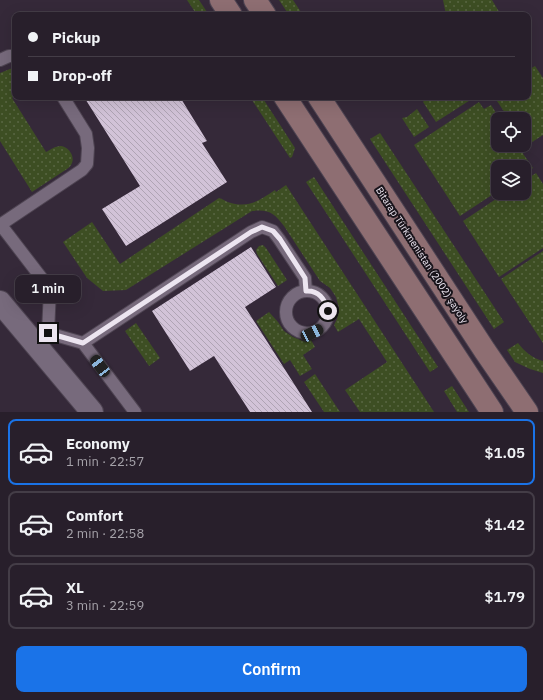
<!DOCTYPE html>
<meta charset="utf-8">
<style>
:root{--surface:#281f2b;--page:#302733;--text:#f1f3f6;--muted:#a5a2a9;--line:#443d47;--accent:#1a73e8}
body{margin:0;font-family:"IBM Plex Sans",sans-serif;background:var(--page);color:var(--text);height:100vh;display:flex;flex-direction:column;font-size:15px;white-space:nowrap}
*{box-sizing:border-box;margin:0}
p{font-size:13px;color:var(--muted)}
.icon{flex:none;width:22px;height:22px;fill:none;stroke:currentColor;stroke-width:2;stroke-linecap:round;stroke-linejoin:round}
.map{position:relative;height:412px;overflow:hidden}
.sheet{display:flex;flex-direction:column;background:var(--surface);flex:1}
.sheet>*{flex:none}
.hud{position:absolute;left:12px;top:12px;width:519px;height:88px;border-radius:8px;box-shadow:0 4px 16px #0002,0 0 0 1px var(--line);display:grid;align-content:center;height:88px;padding:0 16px;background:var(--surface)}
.tools{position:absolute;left:491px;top:112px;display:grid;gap:8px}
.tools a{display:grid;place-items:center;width:40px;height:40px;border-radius:8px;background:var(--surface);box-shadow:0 4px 16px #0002,0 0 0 1px var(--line);font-size:20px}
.end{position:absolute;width:18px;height:18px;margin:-9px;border:5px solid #ece5f0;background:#111;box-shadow:0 0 0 2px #111}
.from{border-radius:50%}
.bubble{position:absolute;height:28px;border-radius:8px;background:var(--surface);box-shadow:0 4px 16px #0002,0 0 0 1px var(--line);font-size:13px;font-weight:600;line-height:28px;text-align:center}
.car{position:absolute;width:12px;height:24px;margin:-12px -6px;border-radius:5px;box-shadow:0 0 3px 1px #0007;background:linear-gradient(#222 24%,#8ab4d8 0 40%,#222 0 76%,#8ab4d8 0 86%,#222 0)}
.hud b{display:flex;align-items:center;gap:14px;height:38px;font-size:15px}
.hud b+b{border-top:1px solid var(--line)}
.hud i{width:10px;height:10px;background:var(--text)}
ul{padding:7px 0 0;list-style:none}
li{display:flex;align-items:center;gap:12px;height:66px;margin:0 8px 6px;padding:0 8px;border:2px solid var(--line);border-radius:8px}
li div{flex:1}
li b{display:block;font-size:15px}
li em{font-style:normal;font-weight:600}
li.on{border-color:var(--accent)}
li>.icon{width:36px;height:36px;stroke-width:1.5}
.primary-button{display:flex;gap:8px;margin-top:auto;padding:8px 16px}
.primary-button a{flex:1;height:46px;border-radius:8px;background:var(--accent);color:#fff;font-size:16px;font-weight:600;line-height:46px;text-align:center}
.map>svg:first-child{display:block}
.grass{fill:url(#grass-dots)}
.building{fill:url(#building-back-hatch)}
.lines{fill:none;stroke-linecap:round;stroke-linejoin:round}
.lane-casing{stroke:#4e4452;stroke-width:14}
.street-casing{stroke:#4e4452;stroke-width:24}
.secondary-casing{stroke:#4e4452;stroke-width:24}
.lane{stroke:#776a7c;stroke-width:12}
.street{stroke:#776a7c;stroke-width:22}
.secondary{stroke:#8e6e72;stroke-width:22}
.route{stroke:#ece5f0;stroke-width:5}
.labels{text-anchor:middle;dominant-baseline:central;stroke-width:4;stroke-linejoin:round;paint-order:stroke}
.street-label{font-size:10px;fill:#ece5f0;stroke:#19141b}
</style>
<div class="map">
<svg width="543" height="412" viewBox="0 0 543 412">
<defs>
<pattern id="grass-dots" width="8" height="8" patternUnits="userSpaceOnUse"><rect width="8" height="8" fill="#3d4e23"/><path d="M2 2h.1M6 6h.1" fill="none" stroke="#596743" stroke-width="1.8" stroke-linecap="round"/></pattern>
<pattern id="building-back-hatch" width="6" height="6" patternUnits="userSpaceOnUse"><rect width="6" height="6" fill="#d2c3d8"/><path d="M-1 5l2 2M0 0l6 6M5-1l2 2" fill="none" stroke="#afa4b4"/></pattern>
</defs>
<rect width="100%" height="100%" fill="#352939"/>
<path class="grass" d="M187,0h12l10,15h-12z
M279,0h14l10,15h-14z
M443,0h49l9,15h-55z
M535,66l8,12v57l-17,11 -2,-4v-23h-15l-12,-18 6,-4h25v-27z
M15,67v28l-3,3 34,54c4,-2 9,-6 15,-6 8,1 15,11 10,19 -1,2 -3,3 -4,4l-35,23 -32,-51v-68z
M250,97h12l33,51 -3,9 -2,1z
M427,97h48l-39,25 -13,-20z
M479,102l5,7 7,-4 9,14h-2v26h19l16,23 -9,6v-7h-26v24l-38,25 -46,-71z
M417,109l12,18 -15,10 -12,-19 5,-1z
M380,133l124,189 -10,7 -124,-190z
M536,173l7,11v64l-44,29 -36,-56 42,-28h19v-12z
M314,177l124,190 -8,5 -124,-190z
M286,185l148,227h-74l-15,-22 42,-28 -28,-43 -21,13 -4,-7 3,-6 2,-11 -3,-11 -6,-9 -10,-7 -36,-55c-10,-13 -15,-17 -32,-15l-126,79 -23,1 -16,-13 -24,-36 29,-20 28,42 99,-66c4,1 7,4 12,5 19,5 29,-3 44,-13l1,2z
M263,245l3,3 21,32 -9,6 -21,-32 -1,-4 3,-4z
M543,251v92l-42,-64z
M269,312l9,10 6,9 9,6 10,4 8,-1 4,7 -12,8 9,14 -12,7 -10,-16 -6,4 -28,-43z
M136,323l24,35 -11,8 -24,-35z
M518,343c7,9 14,15 25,18v12l-13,-4 -15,-7 -8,-12z
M315,374l25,38h-16l-20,-30z
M452,386l17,26h-12l-13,-21z"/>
<path class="building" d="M84,97h96l27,44 -5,2 25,39 -101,64 -24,-37 38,-23z
M251,247l25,40 -31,20 67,105h-62l-36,-56 -24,15 -38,-60z"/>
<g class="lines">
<defs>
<path id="lane" d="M0,60l9,-4h6
M0,224l50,65 -2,44
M0,225l82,-55 5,-6 1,-16 -2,-14 -23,-37
M286 312a21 21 0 1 1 42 0a21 21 0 1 1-42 0Z
M31,339l17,-6 35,10 168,-111 11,-5 11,4 6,8 26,39 1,13
M83,343l52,69"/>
<path id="street" d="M0,302l92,110"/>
<path id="secondary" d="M221,0l10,15
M255,0l10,15
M285,97l207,315
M319,97l166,254 42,61"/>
</defs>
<use href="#lane" class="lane-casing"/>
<use href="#street" class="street-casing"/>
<use href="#secondary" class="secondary-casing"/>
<use href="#lane" class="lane"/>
<use href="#street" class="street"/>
<use href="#secondary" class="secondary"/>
</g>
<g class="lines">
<path class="route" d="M48,333l35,10 168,-111 11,-5 11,4 7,8 25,39 1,13c12,-1 19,8 22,20"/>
</g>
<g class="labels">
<g class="street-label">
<text transform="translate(422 255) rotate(57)">Bitarap Türkmenistan (2002) şaýoly</text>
</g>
</g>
</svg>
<div class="tools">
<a><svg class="icon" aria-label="locate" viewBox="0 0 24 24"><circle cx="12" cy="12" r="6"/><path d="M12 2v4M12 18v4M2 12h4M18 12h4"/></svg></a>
<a><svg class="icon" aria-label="layers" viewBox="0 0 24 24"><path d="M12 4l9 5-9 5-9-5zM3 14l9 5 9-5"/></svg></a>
</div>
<i class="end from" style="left:328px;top:311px"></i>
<i class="end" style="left:48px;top:333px"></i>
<div class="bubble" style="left:15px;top:275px;width:66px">1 min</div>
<i class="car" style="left:312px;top:333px;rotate:63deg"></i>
<i class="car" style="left:100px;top:366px;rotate:323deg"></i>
<div class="hud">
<b><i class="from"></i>Pickup</b>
<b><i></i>Drop-off</b>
</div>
</div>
<section class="sheet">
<ul>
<li class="on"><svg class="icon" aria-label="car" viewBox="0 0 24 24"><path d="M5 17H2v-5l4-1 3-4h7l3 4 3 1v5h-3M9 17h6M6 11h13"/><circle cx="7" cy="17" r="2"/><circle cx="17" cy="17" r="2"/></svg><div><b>Economy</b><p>1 min · 22:57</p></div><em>$1.05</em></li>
<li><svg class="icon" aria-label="car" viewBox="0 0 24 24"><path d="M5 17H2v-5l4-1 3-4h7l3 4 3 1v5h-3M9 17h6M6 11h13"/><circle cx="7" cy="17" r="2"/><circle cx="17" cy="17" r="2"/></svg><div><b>Comfort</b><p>2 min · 22:58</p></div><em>$1.42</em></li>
<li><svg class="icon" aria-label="car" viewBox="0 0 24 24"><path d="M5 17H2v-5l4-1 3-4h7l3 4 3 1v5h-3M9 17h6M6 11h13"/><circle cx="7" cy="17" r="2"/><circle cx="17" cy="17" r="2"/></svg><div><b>XL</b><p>3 min · 22:59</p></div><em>$1.79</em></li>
</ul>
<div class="primary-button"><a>Confirm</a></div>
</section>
